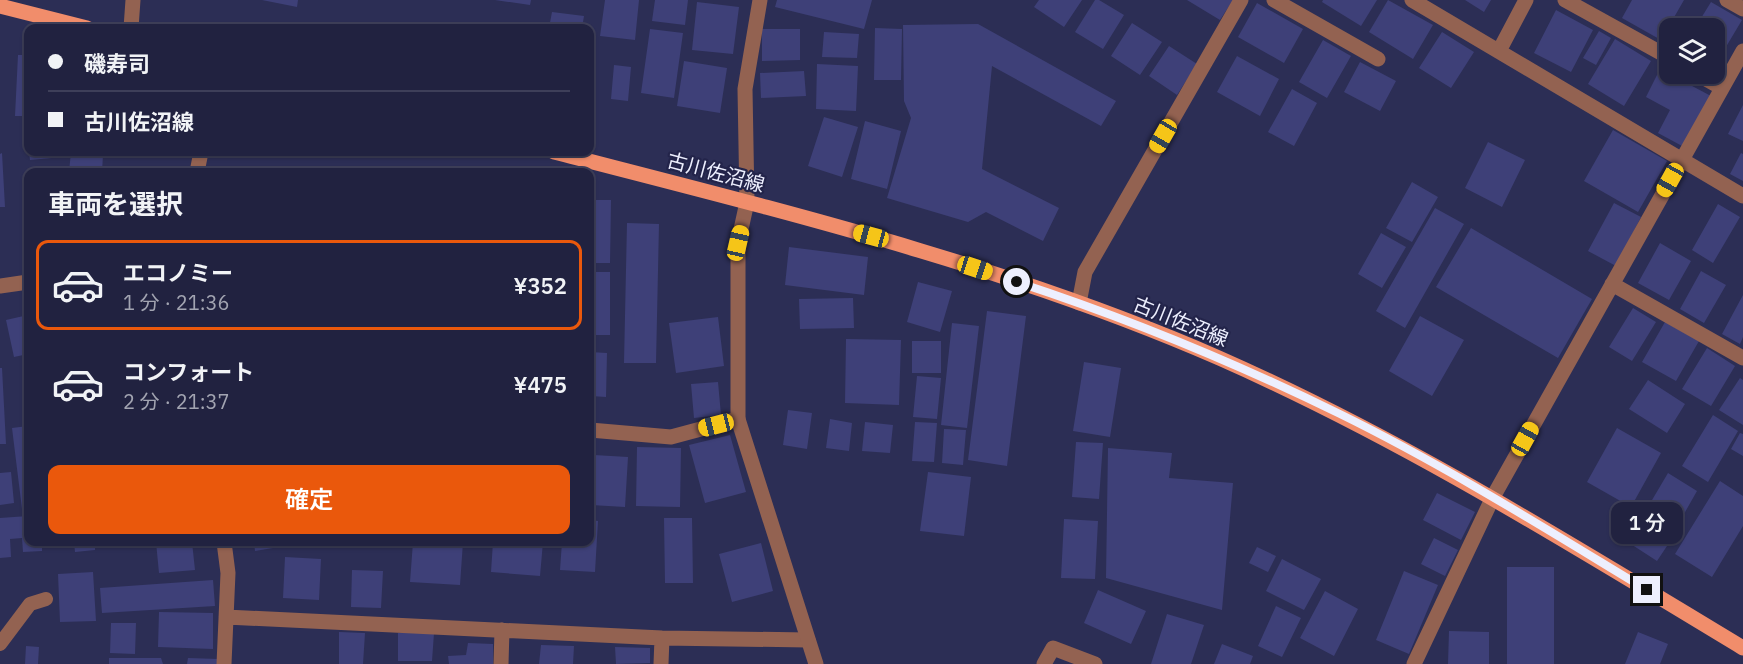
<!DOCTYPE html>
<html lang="ja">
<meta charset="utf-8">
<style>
:root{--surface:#212240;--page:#2d2f4b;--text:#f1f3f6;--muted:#a2a4b1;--line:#3e3f59;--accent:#ea580c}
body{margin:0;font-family:"IBM Plex Sans","Noto Sans JP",sans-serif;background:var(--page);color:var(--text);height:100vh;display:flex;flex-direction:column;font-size:22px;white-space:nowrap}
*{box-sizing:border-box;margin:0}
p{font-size:20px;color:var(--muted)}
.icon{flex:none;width:33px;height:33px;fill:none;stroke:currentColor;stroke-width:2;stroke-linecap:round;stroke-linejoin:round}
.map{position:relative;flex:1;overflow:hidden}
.side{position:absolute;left:24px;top:168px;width:570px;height:378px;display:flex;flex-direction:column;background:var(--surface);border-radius:12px;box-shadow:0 2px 4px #0004,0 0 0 2px var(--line)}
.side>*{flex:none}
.top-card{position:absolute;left:24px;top:24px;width:570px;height:132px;border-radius:12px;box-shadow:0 2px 4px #0004,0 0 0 2px var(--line);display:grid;align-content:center;height:132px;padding:0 24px;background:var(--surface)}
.tools{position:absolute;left:1659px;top:18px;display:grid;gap:12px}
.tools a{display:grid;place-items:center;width:66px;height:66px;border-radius:12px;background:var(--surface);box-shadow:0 2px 4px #0004,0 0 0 2px var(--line);font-size:30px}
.end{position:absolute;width:27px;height:27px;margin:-14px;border:8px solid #edeffe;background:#111;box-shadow:0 0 0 3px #111}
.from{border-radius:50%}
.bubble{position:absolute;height:42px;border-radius:12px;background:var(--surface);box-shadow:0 2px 4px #0004,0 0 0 2px var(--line);font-size:20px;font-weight:600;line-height:42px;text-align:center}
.car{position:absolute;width:18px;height:36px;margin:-18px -9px;border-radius:8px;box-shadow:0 0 4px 2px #0007;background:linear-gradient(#f5c518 24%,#345 0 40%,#f5c518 0 76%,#345 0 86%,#f5c518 0)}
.top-card b{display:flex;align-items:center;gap:21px;height:57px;font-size:22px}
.top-card b+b{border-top:2px solid var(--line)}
.top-card i{width:15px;height:15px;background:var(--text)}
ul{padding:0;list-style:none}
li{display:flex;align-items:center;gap:18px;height:90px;margin:0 12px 9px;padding:0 12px;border:3px solid transparent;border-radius:12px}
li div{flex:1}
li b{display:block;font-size:22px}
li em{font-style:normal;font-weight:600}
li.on{border-color:var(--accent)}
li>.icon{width:54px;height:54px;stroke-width:1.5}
h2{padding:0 24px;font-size:27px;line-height:72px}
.action{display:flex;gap:12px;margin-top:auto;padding:12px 24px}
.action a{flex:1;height:69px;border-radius:12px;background:var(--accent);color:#fff;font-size:24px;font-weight:600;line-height:69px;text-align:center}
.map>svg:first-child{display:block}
.building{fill:#3e4078}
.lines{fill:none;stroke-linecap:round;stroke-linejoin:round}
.service{stroke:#936251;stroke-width:14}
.minor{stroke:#936251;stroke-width:15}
.tertiary{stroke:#936251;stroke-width:15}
.primary{stroke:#f18d6b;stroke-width:15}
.route{stroke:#edeffe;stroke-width:8}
.labels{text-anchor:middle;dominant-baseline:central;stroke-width:4.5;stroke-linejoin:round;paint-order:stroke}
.street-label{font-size:20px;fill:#edeffe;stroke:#23244a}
</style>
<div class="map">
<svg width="1743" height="664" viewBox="0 0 1743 664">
<rect width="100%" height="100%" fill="#2c2e55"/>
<path class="building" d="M262,0h36l-1,7z
M495,0h36l-1,5z
M605,0h34l-4,40 -35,-4z
M655,0h33l-3,25 -33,-4z
M777,0h95l-8,29 -89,-22z
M1039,0h43l-18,27 -30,-20z
M1095,0h4l25,15 -21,34 -28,-17z
M1187,0h46l-13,20z
M1323,0h54l-16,26 -39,-24z
M1388,0l45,25 -20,34 -44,-27z
M1465,0h26l-7,12z
M1632,0h52l-23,40 -39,-22z
M697,2l42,5 -6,47 -41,-4z
M1711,2l31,18 -28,47v-39h-19z
M1257,3l46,26 -19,34 -46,-26z
M1556,10l37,20 -22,42 -37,-19z
M552,12l32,4 -2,12h-33z
M1132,23l30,19 -22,33 -29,-19z
M978,24l138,77 -15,25 -109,-60 -10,103 77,39 -16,33 -57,-29 -18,10 -81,-24 24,-80 -7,-17 -1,-76z
M875,28l27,1 -1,51h-27z
M650,29l33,4 -9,65 -33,-5z
M762,29h38v31l-38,1z
M1599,31l12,7 -15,27 -13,-7z
M824,32l35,2 -2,24 -35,-1z
M1442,32l32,20 -23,36 -32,-20z
M1615,39l36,22 -27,45 -36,-22z
M1323,40l28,16 -24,42 -28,-16z
M1169,46l28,18 -20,31 -28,-19z
M18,55h10v61h-13z
M1237,56l42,23 -19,37 -43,-24z
M684,61l43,7 -7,45 -43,-7z
M1360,62l36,19 -16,30 -36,-19z
M817,64l41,2 -2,45 -40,-2z
M614,65l17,2 -3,34 -17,-2z
M1660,69l51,27 -27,51 -26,-14 12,-23 -24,-13z
M804,71l2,25 -45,2 -1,-25z
M1292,89l25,14 -23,43 -26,-14z
M1743,105v36l-15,-7z
M824,117l34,10 -16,50 -34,-11z
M865,121l36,10 -14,58 -36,-10z
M1613,130l54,31 -29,51 -54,-31z
M1488,142l37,18 -23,47 -37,-19z
M29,152h23v6l-22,2z
M71,152l32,3 -1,17h-33z
M2,153l3,54h-5v-53z
M1741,153l2,1v27l-13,-7z
M1412,182l26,15 -26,45 -26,-14z
M28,193v62h-2l-4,-61z
M590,200h21l-1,63h-20z
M1614,203l27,14 -25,49 -28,-15z
M1718,204l22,13 -27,46 -21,-13z
M1435,208l29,16 -59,104 -29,-17z
M627,223l32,1 -3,139h-32z
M1471,228l121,71 -34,59 -122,-71z
M1381,233l25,14 -24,41 -24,-14z
M1660,243l31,18 -22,39 -31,-17z
M789,247l79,10 -4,38 -79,-10z
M1701,271l25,14 -22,38 -24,-14z
M590,272h20v63h-20z
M918,282l34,9 -12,41 -33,-10z
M1743,295v42l-3,7 -18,-10z
M853,298l1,30 -54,1 -1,-30z
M1633,308l23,14 -24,39 -23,-14z
M987,311l39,5 -19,150 -39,-6z
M28,315v39l-14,3 -8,-37z
M1420,316l44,24 -32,56 -43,-25z
M718,317l6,49 -48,7 -7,-50z
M1665,322l34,19 -23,40 -34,-19z
M952,323l27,3 -12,102 -26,-3z
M846,339l55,1 -2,65 -54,-2z
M912,341h29v32h-29z
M1707,348l28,18 -24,40 -29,-17z
M590,352l17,1 -1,44 -15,-1z
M1084,362l37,6 -11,69 -37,-6z
M0,368h2l4,76h-6z
M917,376l24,2 -4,41 -24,-2z
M1740,378l3,2v45l-24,-15z
M1648,380l37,24 -18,29 -38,-24z
M718,382l3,33 -27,3 -3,-34z
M788,410l24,3 -5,36 -24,-4z
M1713,415l25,16 -30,51 -26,-16z
M830,419l22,4 -3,28 -23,-3z
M865,422l28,3 -3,28 -28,-2z
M915,422l22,1 -3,39 -22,-1z
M28,426v83h-6l-10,-81z
M1617,428l44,25 -30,54 -44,-25z
M944,429l22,1 -3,35 -21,-2z
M1740,433l3,1v22l-12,-7z
M730,435l16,57 -41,11 -16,-58z
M1076,442l27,1 -4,56 -27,-2z
M637,447l44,1 -1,59 -44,-1z
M1108,448l64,5 -3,25 64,5 -11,127 -116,-32z
M594,455l34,2 -3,50 -34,-2z
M11,472l3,31 -14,2v-32z
M928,472l43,5 -7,59 -44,-5z
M1668,473l29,18 -25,44 -30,-18z
M1720,481l23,15v30l-31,51 -37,-23z
M1437,493l38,19 -14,28 -38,-20z
M28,516v26h14v9l-19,1 -1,-14 -12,1 1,18 -11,1v-40z
M664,518h28l1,65h-28z
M1632,518l37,25 -12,18 -37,-24z
M1064,519l34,2 -3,58 -34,-1z
M590,520l8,1 -3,51 -35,-2 2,-28h28z
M1434,538l24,12 -13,26 -24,-12z
M74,542h21v8l-20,2z
M156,542h36l3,28 -36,3z
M254,542h49v1l-48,8z
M317,542h38v4h-38z
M413,542h50l-3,43 -50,-3z
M493,542h50l-3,34 -49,-4z
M761,543l12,48 -41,11 -13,-48z
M1257,547l19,9 -8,16 -19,-9z
M285,557l36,2 -2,41 -36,-2z
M1282,559l39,20 -17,31 -38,-19z
M1507,567h47v97h-47z
M352,570l31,1 -2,37 -30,-1z
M1404,571l34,14 -29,69 -33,-14z
M93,572l3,49 -36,1 -2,-48z
M213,580l2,26 -113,7 -2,-25z
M1098,590l48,21 -15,33 -47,-21z
M1325,591l33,18 -24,47 -34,-18z
M1276,606l25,12 -19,39 -24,-11z
M159,612l54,1v36l-55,-2z
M1167,614l37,11 -13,39h-40z
M111,623h25l-1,31 -25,-1z
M1449,631l40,1v32h-41z
M339,632l26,1 -2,31h-24z
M1638,632l30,12 -8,20h-35z
M398,633h36l-2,28h-34z
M468,643l25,1v20h-44l-1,-8 18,-1z
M1222,644l31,12 -3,8h-36z
M541,645l33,1 -1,18h-34z
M26,646l13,1 -1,17h-13z
M615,647l35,1v15l-34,1z
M109,658h52l2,6h-54z
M188,658l30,1v5h-31z"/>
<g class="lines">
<path class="service" d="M0,644l30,-40 16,-5"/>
<path class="minor" d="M1274,0l104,59
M1412,0l331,196
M1565,0l105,58
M1727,0l16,9
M131,28l2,-28
M1499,51l27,-51
M1697,74l25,14
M197,172l4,-20
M747,202l-2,-113 15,-89
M1612,284l131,74
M0,286l28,-4
M1079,303l6,-31 156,-272
M590,430l81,7 67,-18
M224,542l4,31 -4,91
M226,617l436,21 146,2
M501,664l1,-34
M661,664l1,-26
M1044,664l9,-16 42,16
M1414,664l79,-167 250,-446"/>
<path class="tertiary" d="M747,202l-9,41v176l78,245"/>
<path class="primary" d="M0,6l87,22
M554,152c224,58 452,113 665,206 184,81 353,187 524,290"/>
</g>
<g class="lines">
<path class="route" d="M1017,282c110,36 219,81 323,132 106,52 206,115 307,176"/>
</g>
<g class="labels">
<g class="street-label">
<text transform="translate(716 172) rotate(15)">古川佐沼線</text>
<text transform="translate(1181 321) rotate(22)">古川佐沼線</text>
</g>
</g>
</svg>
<div class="tools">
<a><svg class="icon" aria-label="layers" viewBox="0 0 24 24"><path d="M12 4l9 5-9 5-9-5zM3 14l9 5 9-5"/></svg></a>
</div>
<i class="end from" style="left:1017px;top:282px"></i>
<i class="end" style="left:1647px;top:590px"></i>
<div class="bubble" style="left:1611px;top:502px;width:72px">1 分</div>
<i class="car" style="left:1163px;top:136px;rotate:210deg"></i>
<i class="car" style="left:1670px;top:180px;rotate:209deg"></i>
<i class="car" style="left:871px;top:236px;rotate:285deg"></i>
<i class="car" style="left:738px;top:243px;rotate:13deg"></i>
<i class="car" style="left:975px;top:268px;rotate:108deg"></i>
<i class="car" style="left:716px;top:425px;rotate:256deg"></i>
<i class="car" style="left:1525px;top:439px;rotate:29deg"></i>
<div class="top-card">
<b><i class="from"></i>磯寿司</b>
<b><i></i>古川佐沼線</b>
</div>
<section class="side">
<h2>車両を選択</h2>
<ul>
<li class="on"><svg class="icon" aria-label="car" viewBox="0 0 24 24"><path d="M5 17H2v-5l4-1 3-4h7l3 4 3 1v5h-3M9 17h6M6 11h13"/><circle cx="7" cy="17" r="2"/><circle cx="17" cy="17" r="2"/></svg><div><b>エコノミー</b><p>1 分 · 21:36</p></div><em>¥352</em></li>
<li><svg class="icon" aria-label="car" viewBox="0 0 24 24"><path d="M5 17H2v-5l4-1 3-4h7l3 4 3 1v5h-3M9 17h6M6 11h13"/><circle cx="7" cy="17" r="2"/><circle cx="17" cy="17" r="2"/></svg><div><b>コンフォート</b><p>2 分 · 21:37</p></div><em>¥475</em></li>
</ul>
<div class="action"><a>確定</a></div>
</section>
</div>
